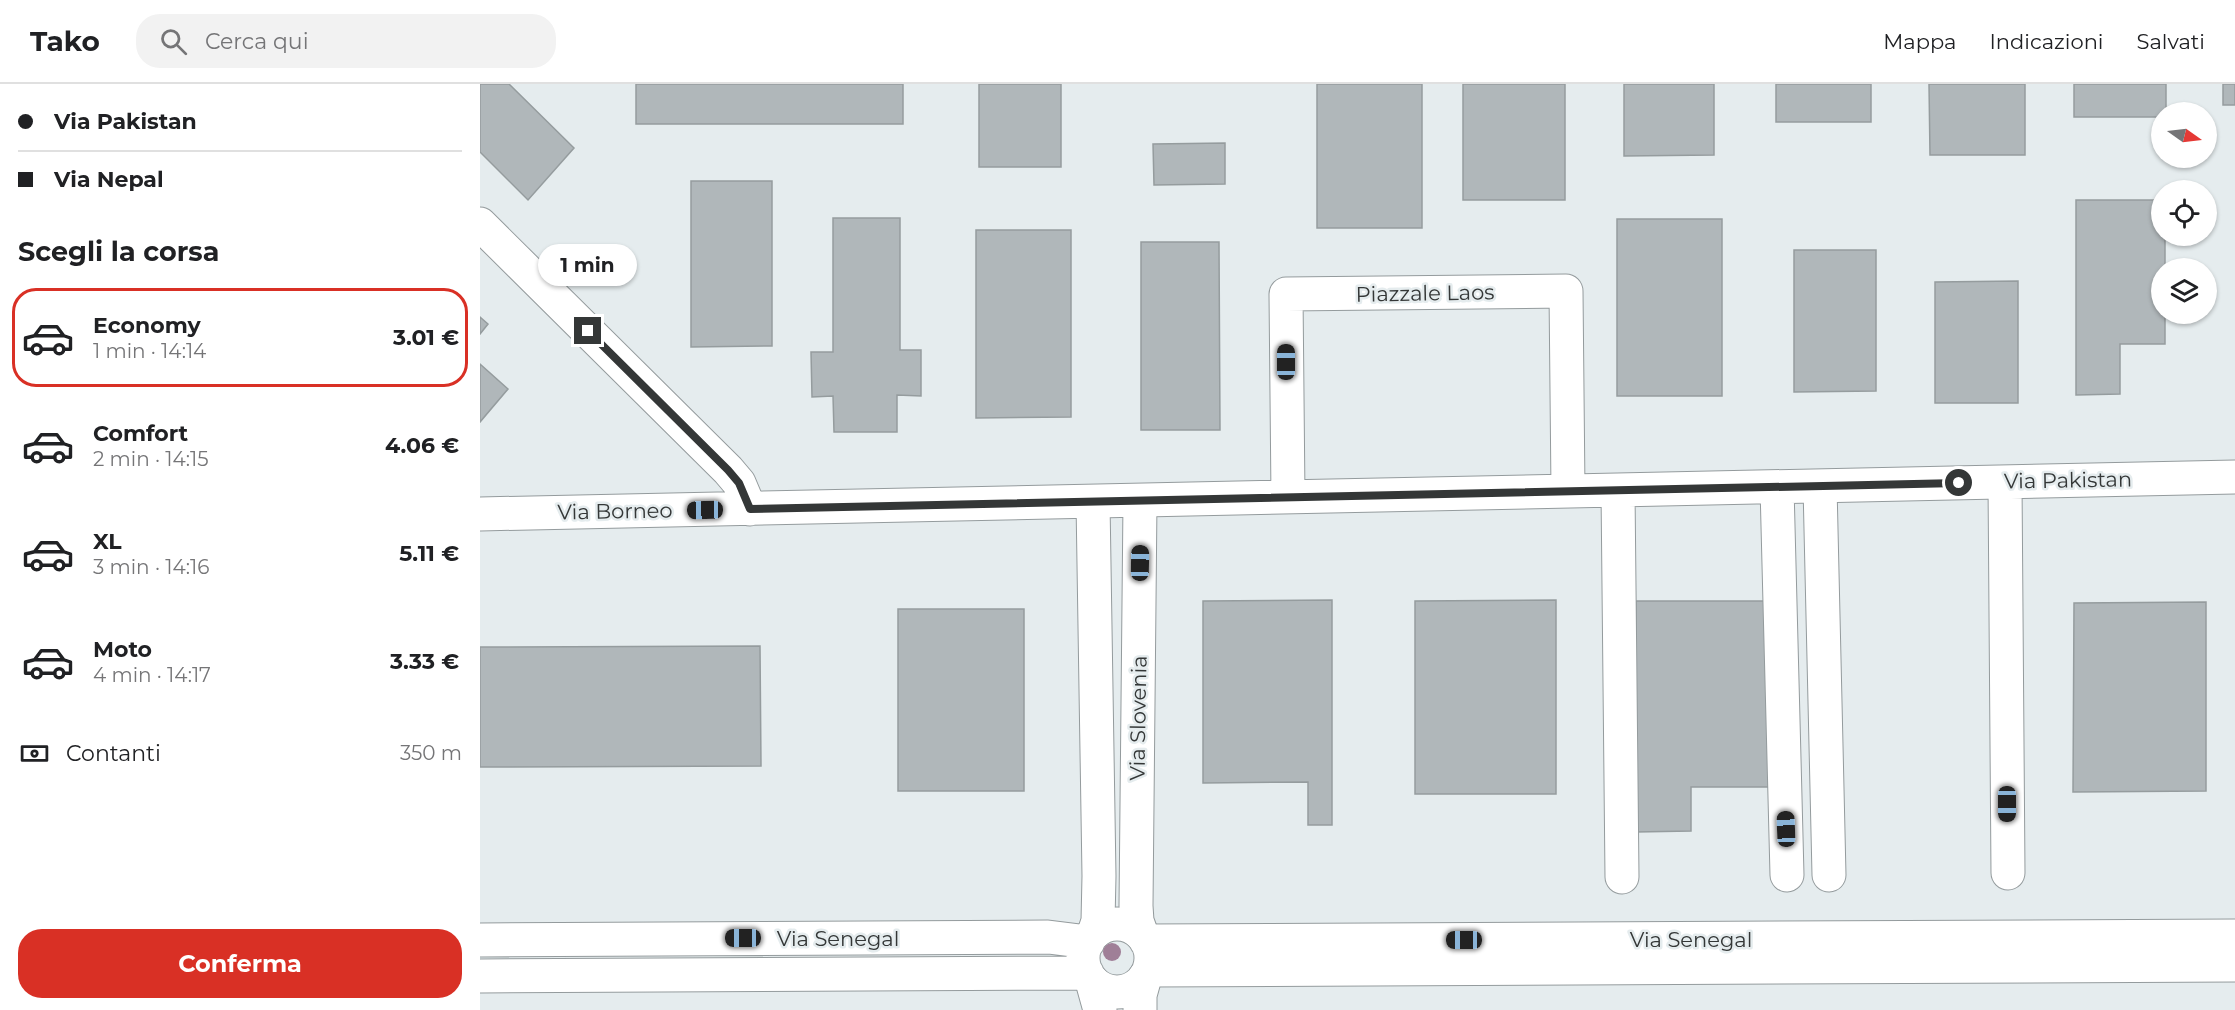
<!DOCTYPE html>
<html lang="it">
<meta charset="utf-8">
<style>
:root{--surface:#fff;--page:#f2f2f2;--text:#202124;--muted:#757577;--line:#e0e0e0;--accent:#d93025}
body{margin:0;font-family:Montserrat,sans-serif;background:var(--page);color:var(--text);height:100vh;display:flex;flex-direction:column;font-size:22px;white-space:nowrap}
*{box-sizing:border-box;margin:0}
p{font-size:20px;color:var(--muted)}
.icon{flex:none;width:33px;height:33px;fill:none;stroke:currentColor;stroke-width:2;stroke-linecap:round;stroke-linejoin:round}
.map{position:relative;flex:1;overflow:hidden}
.details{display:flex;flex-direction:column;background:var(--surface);width:480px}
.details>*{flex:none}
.banner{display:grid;align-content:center;height:132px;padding:0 18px;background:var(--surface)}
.needle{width:39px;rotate:104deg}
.buttons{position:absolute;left:1671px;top:18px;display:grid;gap:12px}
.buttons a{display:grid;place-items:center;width:66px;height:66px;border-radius:50%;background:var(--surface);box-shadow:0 2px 4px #0004;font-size:30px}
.end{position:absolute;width:27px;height:27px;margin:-14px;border:8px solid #343737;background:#fff;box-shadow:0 0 0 3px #fff}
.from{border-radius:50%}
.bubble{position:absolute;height:42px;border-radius:21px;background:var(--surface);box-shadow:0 2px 4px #0004;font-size:20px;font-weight:700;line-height:42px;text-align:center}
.car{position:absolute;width:18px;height:36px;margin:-18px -9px;border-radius:8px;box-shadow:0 0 4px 2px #0007;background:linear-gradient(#222 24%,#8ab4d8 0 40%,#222 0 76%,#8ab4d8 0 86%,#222 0)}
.banner b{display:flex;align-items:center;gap:21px;height:57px;font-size:22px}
.banner b+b{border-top:2px solid var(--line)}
.banner i{width:15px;height:15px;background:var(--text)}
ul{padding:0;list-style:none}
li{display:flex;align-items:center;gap:18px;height:99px;margin:0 12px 9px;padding:0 6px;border:3px solid transparent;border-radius:24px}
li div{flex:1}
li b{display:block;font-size:22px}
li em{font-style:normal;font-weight:700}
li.current{border-color:var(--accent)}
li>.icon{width:54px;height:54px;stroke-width:1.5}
h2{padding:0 18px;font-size:27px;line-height:72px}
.pay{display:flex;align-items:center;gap:15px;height:66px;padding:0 18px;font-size:22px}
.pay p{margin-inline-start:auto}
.cta{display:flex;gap:12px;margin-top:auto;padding:12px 18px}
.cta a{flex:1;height:69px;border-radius:24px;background:var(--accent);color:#fff;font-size:24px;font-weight:700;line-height:69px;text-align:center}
header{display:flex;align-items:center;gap:36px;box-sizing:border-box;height:84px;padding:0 30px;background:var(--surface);border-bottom:2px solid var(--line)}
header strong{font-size:28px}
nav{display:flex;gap:33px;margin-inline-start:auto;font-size:21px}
.search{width:420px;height:54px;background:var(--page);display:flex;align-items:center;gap:15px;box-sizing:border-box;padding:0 21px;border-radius:24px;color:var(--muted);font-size:22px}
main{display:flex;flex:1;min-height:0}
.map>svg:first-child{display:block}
.building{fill:#b0b7ba;stroke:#959c9e;stroke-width:1.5}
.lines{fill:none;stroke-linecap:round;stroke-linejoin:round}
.minor-casing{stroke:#949b9d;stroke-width:35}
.major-casing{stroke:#949b9d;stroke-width:35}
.minor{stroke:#fff;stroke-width:33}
.major{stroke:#fff;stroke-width:33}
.tree{fill:#9f7f97}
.route{stroke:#343737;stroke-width:8}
.labels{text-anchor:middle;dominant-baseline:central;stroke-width:5;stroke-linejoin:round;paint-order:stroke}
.street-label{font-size:21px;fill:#343737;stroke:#e5ecee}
</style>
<header>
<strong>Tako</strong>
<div class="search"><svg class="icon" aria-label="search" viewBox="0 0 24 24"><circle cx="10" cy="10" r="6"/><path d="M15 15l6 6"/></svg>Cerca qui</div>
<nav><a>Mappa</a><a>Indicazioni</a><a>Salvati</a></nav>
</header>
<main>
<section class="details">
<div class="banner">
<b><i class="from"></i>Via Pakistan</b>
<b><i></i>Via Nepal</b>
</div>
<h2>Scegli la corsa</h2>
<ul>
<li class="current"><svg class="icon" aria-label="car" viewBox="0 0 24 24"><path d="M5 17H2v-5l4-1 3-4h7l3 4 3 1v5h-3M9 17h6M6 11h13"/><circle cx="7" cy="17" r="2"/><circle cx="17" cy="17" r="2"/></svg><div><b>Economy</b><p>1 min · 14:14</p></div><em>3.01 €</em></li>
<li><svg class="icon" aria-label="car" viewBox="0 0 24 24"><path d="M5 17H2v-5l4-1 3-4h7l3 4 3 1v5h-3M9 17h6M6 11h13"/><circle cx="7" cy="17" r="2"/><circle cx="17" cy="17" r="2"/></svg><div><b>Comfort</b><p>2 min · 14:15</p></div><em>4.06 €</em></li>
<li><svg class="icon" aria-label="car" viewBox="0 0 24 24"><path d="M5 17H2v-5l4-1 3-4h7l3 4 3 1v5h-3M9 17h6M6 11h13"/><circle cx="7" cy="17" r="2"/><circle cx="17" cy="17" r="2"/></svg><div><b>XL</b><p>3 min · 14:16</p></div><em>5.11 €</em></li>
<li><svg class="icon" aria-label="car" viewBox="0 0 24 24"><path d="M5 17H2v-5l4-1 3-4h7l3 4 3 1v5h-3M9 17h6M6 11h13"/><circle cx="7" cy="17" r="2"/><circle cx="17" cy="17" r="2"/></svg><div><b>Moto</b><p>4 min · 14:17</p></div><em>3.33 €</em></li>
</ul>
<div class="pay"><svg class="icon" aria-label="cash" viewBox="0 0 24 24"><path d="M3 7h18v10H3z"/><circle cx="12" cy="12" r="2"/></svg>Contanti<p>350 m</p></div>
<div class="cta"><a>Conferma</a></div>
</section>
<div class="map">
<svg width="1755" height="926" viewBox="0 0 1755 926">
<rect width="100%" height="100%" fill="#e5ecee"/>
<path class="building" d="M0,0h29l65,64 -46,52 -48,-48z
M156,0h267v40h-267z
M499,0h82v83h-82z
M837,0h105v144h-105z
M983,0h102v116h-102z
M1144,0h90v71l-90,1z
M1296,0h95v38h-95z
M1449,0h96v71h-95z
M1594,0h92v28h-4v5h-88z
M1743,0h12v21h-12z
M745,59v41l-71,1 -1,-41z
M211,97h81v165l-81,1z
M1596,116h86v36h3v32h-3v46h3v30h-45v50l-44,1z
M353,134h67v132h21v46l-24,-1v37h-63l-1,-36 -21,1 -1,-45h22z
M1137,135h105v177h-105z
M496,146h95v187l-95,1z
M661,158h78l1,188h-79z
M1314,166h82v141l-82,1z
M1538,197v122h-83v-121z
M0,233l8,7 -8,10z
M0,280l28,25 -28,33z
M852,516v225h-24v-43l-105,1v-182z
M1076,516v194h-141v-193z
M1156,517h134l1,186h-80v44l-55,1z
M1726,518v189l-133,1 1,-189z
M418,525h126v182h-126z
M280,562l1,120 -281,1v-120z"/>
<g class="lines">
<defs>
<path id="minor" d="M0,140l248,246 11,13 11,26
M1525,398l3,391
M1340,402l9,389
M1297,403l10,388
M1138,406l4,387
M808,413l-2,-203 280,-3 2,200
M660,417l-4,405 1,15 5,14
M613,418l6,374 -1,45 -4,12
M0,430l1755,-37
M612,897l8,29
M660,926v-15l5,-18"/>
<path id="major" d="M603 874a34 34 0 1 1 68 0a34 34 0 1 1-68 0Z
M0,856l568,-3 40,5
M666,857l1089,-5
M669,886l1086,-5
M0,892l607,-3"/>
</defs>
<use href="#minor" class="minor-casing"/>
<use href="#major" class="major-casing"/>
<use href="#minor" class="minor"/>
<use href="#major" class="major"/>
</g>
<circle class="tree" cx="632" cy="868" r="9"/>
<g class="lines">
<path class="route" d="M108,247l140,139 11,13 11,26 1209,-26"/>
</g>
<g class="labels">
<g class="street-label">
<text transform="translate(945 209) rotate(-1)">Piazzale Laos</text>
<text transform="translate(1588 396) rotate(-1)">Via Pakistan</text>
<text transform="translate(135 427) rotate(-1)">Via Borneo</text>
<text transform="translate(658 634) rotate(-89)">Via Slovenia</text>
<text x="358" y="854">Via Senegal</text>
<text x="1211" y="855">Via Senegal</text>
</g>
</g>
</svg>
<div class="buttons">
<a><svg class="needle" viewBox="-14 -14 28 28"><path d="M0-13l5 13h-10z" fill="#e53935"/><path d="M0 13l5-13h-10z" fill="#757577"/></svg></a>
<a><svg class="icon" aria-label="locate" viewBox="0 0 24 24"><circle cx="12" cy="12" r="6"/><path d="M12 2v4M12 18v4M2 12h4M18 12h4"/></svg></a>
<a><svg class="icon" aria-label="layers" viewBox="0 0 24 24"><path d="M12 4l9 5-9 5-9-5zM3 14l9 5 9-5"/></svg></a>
</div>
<i class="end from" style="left:1479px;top:399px"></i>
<i class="end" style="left:108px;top:247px"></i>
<div class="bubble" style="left:58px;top:160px;width:99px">1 min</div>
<i class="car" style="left:806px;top:278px;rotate:0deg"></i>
<i class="car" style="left:225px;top:426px;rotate:269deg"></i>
<i class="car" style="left:660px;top:479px;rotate:1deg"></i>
<i class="car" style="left:1527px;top:720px;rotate:180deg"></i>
<i class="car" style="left:1306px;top:745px;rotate:358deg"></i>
<i class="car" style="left:263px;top:854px;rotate:270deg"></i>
<i class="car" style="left:984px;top:856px;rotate:270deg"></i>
</div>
</main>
